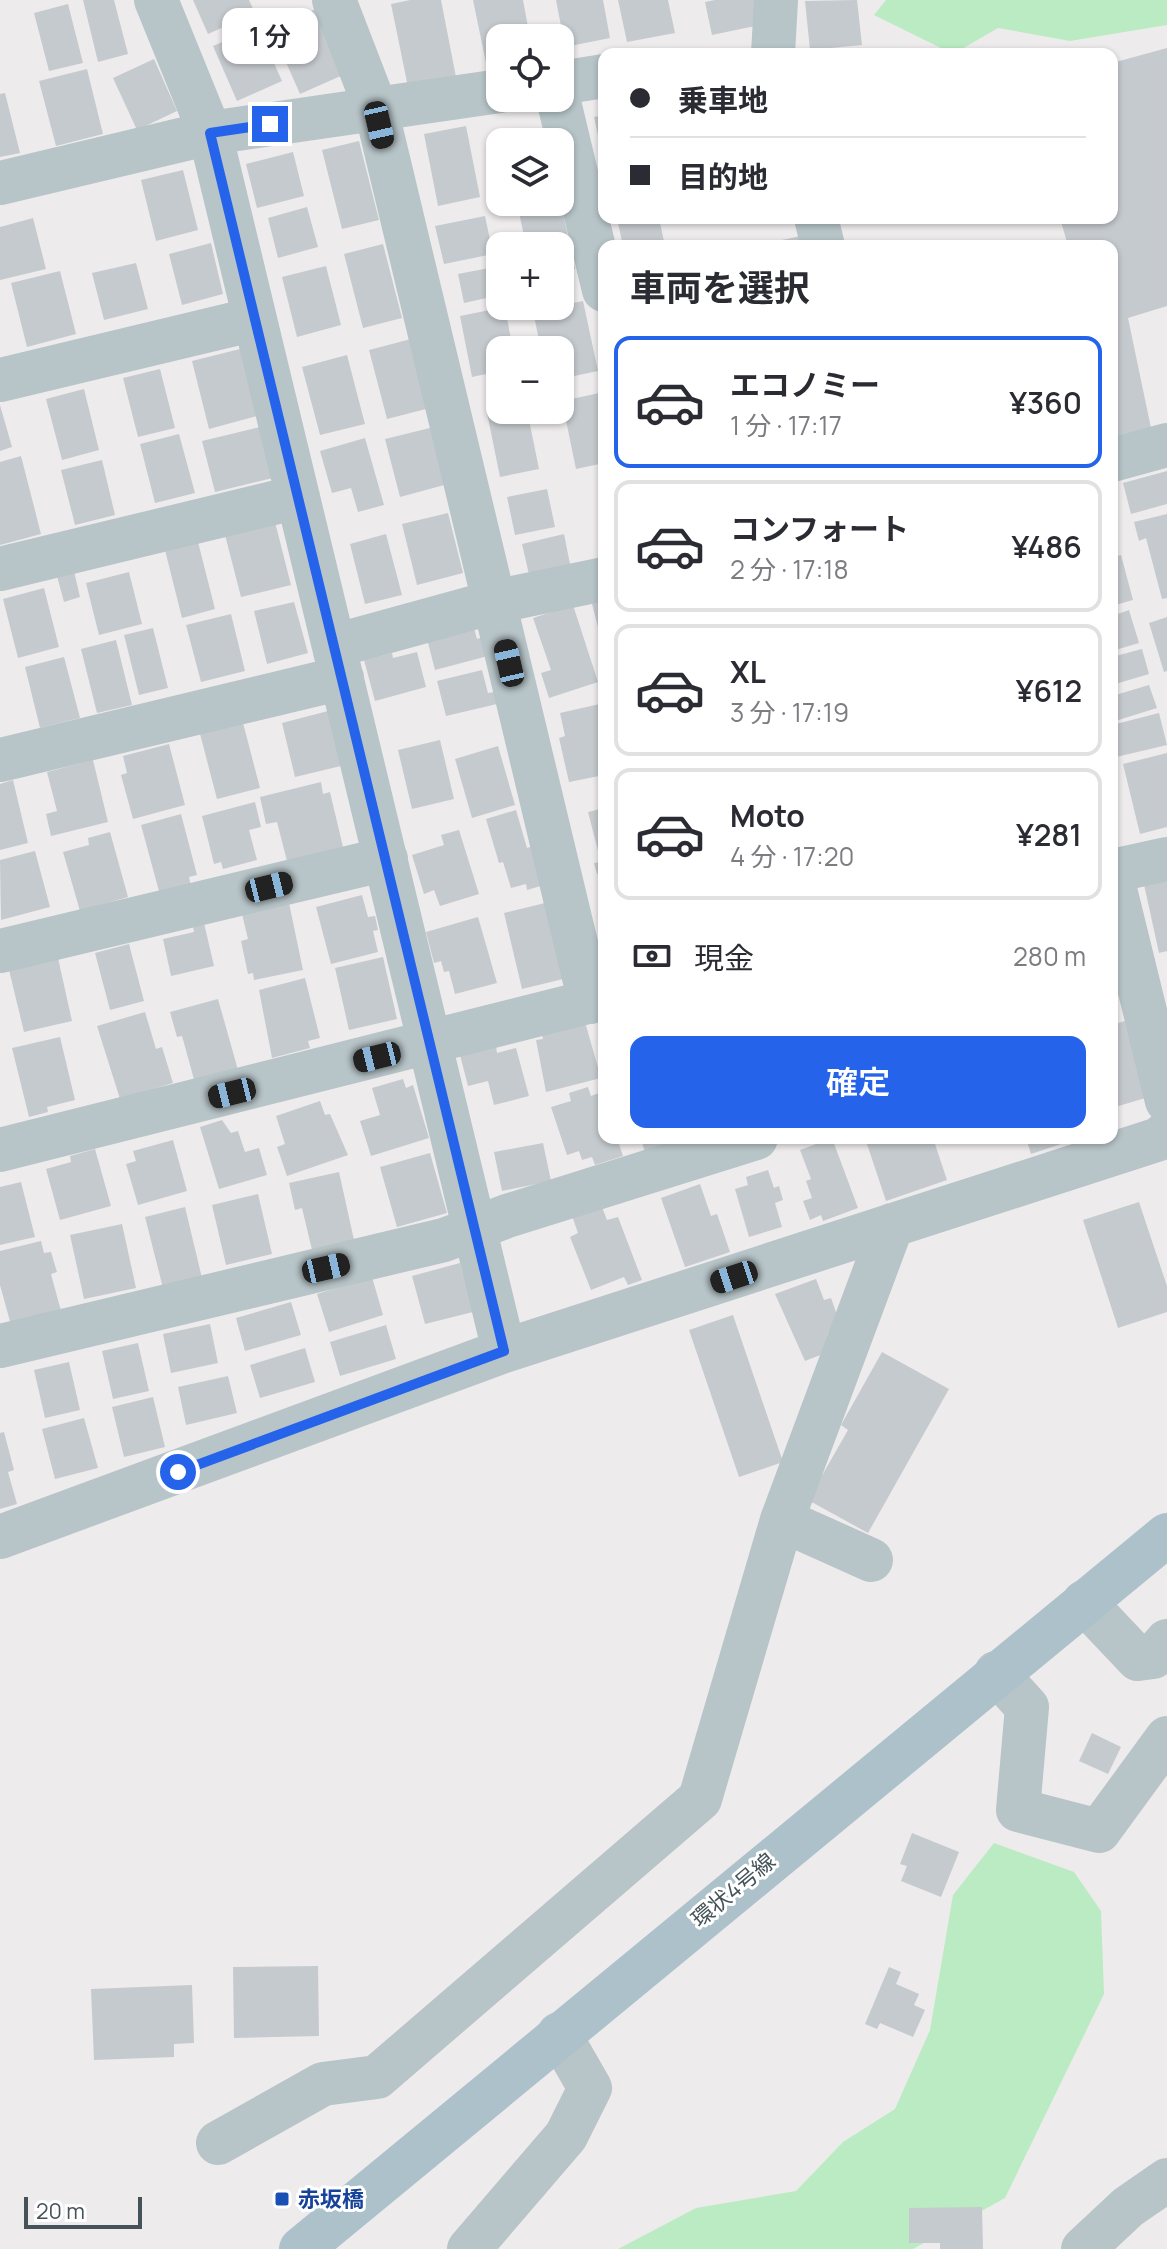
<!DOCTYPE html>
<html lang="ja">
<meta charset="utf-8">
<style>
:root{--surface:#fff;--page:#f2f2f3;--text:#2b2b33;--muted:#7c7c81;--line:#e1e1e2;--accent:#2563eb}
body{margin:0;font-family:Manrope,"Noto Sans JP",sans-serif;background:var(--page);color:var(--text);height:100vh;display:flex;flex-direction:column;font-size:30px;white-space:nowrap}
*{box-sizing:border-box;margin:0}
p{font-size:26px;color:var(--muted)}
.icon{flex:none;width:44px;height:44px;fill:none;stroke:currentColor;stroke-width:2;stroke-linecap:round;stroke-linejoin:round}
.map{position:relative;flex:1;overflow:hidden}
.details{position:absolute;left:598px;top:240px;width:520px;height:904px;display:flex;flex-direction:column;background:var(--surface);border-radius:16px;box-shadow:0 2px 6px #0004}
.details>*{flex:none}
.guide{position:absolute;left:598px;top:48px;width:520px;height:176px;border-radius:16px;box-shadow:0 2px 6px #0004;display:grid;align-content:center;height:176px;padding:0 32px;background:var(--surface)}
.buttons{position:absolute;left:486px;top:24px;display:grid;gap:16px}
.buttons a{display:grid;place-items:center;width:88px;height:88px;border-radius:16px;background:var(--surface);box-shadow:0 2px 6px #0004;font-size:40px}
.scale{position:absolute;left:24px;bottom:20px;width:118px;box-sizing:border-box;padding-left:8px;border:4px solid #455358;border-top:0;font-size:22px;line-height:28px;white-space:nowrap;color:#455358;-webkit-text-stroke:6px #fff;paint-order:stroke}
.end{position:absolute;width:36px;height:36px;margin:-18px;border:10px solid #2563eb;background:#fff;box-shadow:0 0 0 4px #fff}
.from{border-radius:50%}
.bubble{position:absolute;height:56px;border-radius:16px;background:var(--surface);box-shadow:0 2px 6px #0004;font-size:26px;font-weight:600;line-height:56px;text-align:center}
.car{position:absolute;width:24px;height:48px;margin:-24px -12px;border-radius:10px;box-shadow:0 0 6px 2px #0007;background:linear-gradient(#222 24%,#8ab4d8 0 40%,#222 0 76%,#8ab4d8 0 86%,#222 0)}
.guide b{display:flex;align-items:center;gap:28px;height:76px;font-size:30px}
.guide b+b{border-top:2px solid var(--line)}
.guide i{width:20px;height:20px;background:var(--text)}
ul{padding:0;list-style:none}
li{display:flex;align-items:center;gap:24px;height:132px;margin:0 16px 12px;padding:0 16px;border:4px solid var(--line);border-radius:16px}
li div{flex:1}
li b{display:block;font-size:30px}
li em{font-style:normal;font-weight:600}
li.current{border-color:var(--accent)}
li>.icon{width:72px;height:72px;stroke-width:1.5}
h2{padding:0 32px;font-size:36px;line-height:96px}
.pay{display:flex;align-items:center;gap:20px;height:88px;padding:0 32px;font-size:30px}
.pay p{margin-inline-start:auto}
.primary-button{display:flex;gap:16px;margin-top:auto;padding:16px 32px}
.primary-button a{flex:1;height:92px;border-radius:16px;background:var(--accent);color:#fff;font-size:32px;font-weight:600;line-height:92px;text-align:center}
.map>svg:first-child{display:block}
.green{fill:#bbebc3}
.building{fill:#c5cace}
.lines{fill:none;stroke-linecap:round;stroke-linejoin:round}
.minor{stroke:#b7c4c8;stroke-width:44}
.major{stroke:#acc1ca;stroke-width:44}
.route{stroke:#2563eb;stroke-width:10}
.transit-dot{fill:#1a4fb4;stroke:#fff;stroke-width:3}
.labels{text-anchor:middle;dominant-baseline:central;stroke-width:6;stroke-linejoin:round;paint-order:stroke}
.street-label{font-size:22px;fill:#455358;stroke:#fff}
.transit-label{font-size:22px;font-weight:bold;fill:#164399;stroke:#fff;text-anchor:start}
</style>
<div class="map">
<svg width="1167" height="2249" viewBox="0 0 1167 2249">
<rect width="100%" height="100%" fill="#eeebec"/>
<path class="green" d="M886,0h281v25l-97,16 -72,-13 -45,26 -79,-39z
M994,1843l80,29 27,39 3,83 -99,204 -92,51h-295l78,-41 100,-17 47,-49 52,-33 35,-79 23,-135z"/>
<path class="building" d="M83,0h31l14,54 -30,8z
M193,0h56l6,13 -47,21z
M410,0h31l15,77 -48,10 -17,-83z
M473,0h50l7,38h-30v28l-13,2z
M556,0h47l7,38 -45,9z
M618,0h50l7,33 -48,9z
M715,0h40l5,25 -48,10 -7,-33z
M857,0l5,45 -52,5 -5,-49z
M68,4l15,59 -34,8 -15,-58z
M323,6l29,65 -52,23 -29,-66z
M258,27l24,54 -45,20 -24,-55z
M1167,48v258l-39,12 23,110 -39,12v-194h-44l-8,-28h52v-155z
M154,59l23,52 -40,19 -24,-52z
M87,69l16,65 -47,12 -17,-65z
M5,93l15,60 -20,4v-63z
M604,115v43h-1l-9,-41z
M466,126l14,71 -42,9 -14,-72z
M359,141l20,79 -37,9 -20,-79z
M293,152l11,44 -47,12 -11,-44z
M183,170l15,60 -42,11 -15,-61z
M561,204l14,65 -15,3v-26h-34l-7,-34z
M307,207l11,40 -40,11 -10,-40z
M485,216l8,38 -49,10 -9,-38z
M33,218l13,51 -46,11v-53z
M617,218h42l6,28h-42z
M801,236l2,10h-45v-1z
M211,243l12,51 -41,11 -13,-51z
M383,244l19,74 -39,10 -19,-74z
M136,263l12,46 -44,11 -12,-47z
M326,266l15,59 -44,12 -15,-60z
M500,266v29l-36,8 -6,-29z
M60,271l16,63 -49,13 -16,-64z
M583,301l15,70 -38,8v-29h-19l-8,-39z
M505,307l8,43h-13v21l-28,6 -12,-61z
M411,339l19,69 -43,11 -18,-69z
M240,349l17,67 -48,13 -17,-68z
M347,355l18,69 -45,11 -18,-68z
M160,369l15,59 -37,9 -15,-59z
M84,389l15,61 -37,10 -16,-61z
M604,392v71l-28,6 -14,-68z
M0,405l12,42 -12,4z
M502,410h25l12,59 -39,8 -13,-64z
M260,427l13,51 -58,14 -13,-51z
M434,427l14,57 -48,13 -15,-58z
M179,434l16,59 -40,10 -15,-59z
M365,438l19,67 -26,7 -7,-24 -19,5 -12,-42z
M21,456l20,78 -41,11v-83z
M102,460l13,55 -40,10 -14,-55z
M1167,471v33l-36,10 -8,-31z
M547,489l8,38 -40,8 -8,-38z
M448,513l15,60 -46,12 -15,-61z
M1167,514v84l-5,1 -16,-61 -7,3 -5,-19z
M275,522l16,63 -50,12 -16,-62z
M386,534l16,61 -37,9 -15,-60z
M564,534l7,35 -41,10 -8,-35z
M198,542l17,67 -33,9 -17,-68z
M1121,555l12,45 -21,6v-49z
M74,571l6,26 -16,5 -7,-26z
M129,572l13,52 -43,11 -13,-52z
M44,588l15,59 -41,11 -15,-59z
M604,596v38l-4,1 -9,-35z
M294,602l14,51 -41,11 -13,-53z
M573,605l25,77 -49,16 -8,-25 10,-3 -18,-52z
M1129,610l10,33 -27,8v-35z
M231,614l14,57 -44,11 -15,-57z
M1167,617v54l-3,1 -15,-49z
M153,628l15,60 -29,7 -15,-60z
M474,628l3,11 6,-2 5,19 -53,14 -8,-31z
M116,640l16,65 -35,8 -16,-64z
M1142,649l7,25 -37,11v-28z
M417,652l9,35 -51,14 -11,-41 28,-7 1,5z
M64,657l16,61 -40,10 -15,-61z
M482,670l6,23 6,-1 3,12 -51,12 -9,-35z
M1149,685l8,23 -45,14v-26z
M604,703v72l-35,7 -10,-44 6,-2 -5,-23z
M328,711l13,55 -46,11 -13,-54z
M1159,713l8,32 -55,13v-33z
M242,719l18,69 -43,11 -18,-69z
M440,740l14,59 -42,10 -14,-59z
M169,744l16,61 -52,14 -12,-44 6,-2 -4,-17z
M498,746l17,59 -43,13 -17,-59z
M1167,753v74l-27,7 -17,-70z
M93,760l15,62 -57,14 -5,-22 11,-3 -10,-39z
M13,780l15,63 -28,7v-66z
M321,782l2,12 7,-2 13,55 -56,14 -10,-39 -11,2 -6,-27z
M255,802l6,25 -12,3 8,30 -34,9 -2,-7 -7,2 -12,-48z
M604,808v64l-7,2 -3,-11 7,-1 -13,-50z
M516,810l11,38 6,-2 11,39 -17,5 -1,-6 -15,4 -8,-26 -4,1 -13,-44z
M181,814l16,61 -8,2 2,10 -31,8 -19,-70z
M459,830l20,64 -39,12 -6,-16 -10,4 -12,-39 32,-10 -3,-10z
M110,832l18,65 -48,14 -17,-59 26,-7 -1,-7z
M35,851l15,56 -49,13 -1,-60z
M1167,875v76l-8,2 -16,-73z
M362,895l6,22 7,-1 3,14 -5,1 5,21 -47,12 -15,-57z
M289,903l14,67 -49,10 -1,-7 -5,1 -7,-33 7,-2 -6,-25z
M545,903l18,76 -41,10 -18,-76z
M478,917l19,66 -42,11 -6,-23 -5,1 -3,-11 -7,2 -8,-31z
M204,923l10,43 -43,10 -8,-37 31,-7 -1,-6z
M129,944l15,57 -34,9 -15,-57z
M383,957l14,62 -48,11 -14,-62z
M58,958l14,63 -48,11 -15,-62z
M305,978l15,60 -12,3 2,7 -38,10 -13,-68z
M218,999l20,71 -43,13 -13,-47 -5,1 -7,-25z
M145,1012l11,37 6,-2 11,36 -53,16 -23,-73z
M1128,1020l24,76 -40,12v-83z
M585,1022l16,56 -55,14 -10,-52 7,-1 -2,-9z
M60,1037l15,63 -28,7 1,5 -19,5 -17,-69z
M496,1046l1,7 19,-5 13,48 -35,9 -6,-24 -20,5 -8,-31z
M403,1079l3,9 7,-3 16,53 -58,18 -11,-35 20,-6 -8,-27z
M588,1087l3,9 11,-4 2,46h13l6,18 -28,9 -3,-8 -10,3 -3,-9 -12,4 -16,-48 20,-6 -2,-8z
M320,1101l5,14 5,-1 18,41 -61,21 -10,-29 8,-3 -9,-28z
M222,1120l9,13 7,-2 7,21 14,-4 8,27 -48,14 -19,-62z
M641,1138h52l-48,15z
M832,1138l26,70 -35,13 -2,-6 -11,5 -7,-19 9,-3 -6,-17 5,-2 -11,-29z
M865,1138h68l14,42 -61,21z
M1026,1138h50v1l-45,15z
M173,1140l14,51 -49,14 -12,-41 10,-3 -3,-10z
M543,1143l8,38 -49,10 -8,-39z
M95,1149l16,57 -51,14 -14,-51 25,-7 -1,-6z
M430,1153l17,60 -50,14 -17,-60z
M768,1170l6,18 5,-2 4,14 -8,3 7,24 -33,10 -14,-48 13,-4 -2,-8z
M339,1172l15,68 -42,10 -10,-42 -7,2 -6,-27z
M21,1182l14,55 -35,8v-58z
M700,1184l11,32 6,-2 13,38 -45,15 -24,-69z
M258,1194l14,60 -46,11 -14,-60z
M600,1202l7,18 11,-3 24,63 -14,5 -4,-8 -33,13 -21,-53 8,-4 -7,-20z
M1139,1202l28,84v26l-49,16 -35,-108z
M185,1207l17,71 -39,10 -18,-71z
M122,1224l14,64 -52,11 -14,-64z
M41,1241l3,12 7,-1 6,20 -6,2 10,37 -50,14 -11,-40v-34z
M460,1263l13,49 -48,12 -13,-48z
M372,1277l11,38 -54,17 -12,-38z
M816,1279l8,21 7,-2 11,31 -15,5 6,16 -28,11 -30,-67z
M291,1302l10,33 -56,16 -9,-33z
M733,1315l50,147 -44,15 -50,-147z
M210,1324l8,39 -47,10 -8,-39z
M386,1325l10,34 -56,17 -10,-34z
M138,1343l11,48 -36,8 -11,-48z
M305,1348l10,34 -55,16 -10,-33z
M882,1352l67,37 -81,144 -60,-33 40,-70 -7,-5z
M69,1362l11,48 -35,8 -11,-48z
M228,1376l9,37 -51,12 -8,-38z
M153,1397l12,50 -41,10 -12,-50z
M84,1418l14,50 -43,11 -13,-50z
M4,1432l10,38 -6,2 9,32 -17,5v-76z
M1092,1733l29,14 -13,27 -29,-13z
M912,1833l47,19 -18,45 -40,-16 6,-15 -7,-2z
M318,1966l1,70 -85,2 -1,-71z
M889,1967l12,5 -5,12 23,10 -5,11 11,5 -12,27 -33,-14 -3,6 -12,-5z
M192,1985l2,58 -20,1v13l-80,3 -3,-71z
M982,2207l1,42h-43v-6h-31v-35z"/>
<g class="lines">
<path class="minor" d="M156,0l54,133 294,1218
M334,0l42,109 214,893
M773,54l3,-54
M560,83l44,-7
M558,98l46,192
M0,183l210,-50 290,-42
M816,218l7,28
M0,380l255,-61
M1112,460l55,-15
M0,569l298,-72
M334,646l160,-44 110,-23
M0,760l342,-82
M1112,871l55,-12
M1112,877l55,224
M0,951l386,-92
M0,1150l604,-152
M0,1346l444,-106 63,-24 249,-78
M782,1520l89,40
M0,1537l504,-186 655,-212 8,-7
M1084,1602l54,57 15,-2 14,-16
M996,1673l31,34 -9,103 81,21 68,-93
M218,2143l105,-59 54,-7 323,-278 82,-279 110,-295
M469,2249l97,-113 24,-48 -31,-54
M1083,2249l45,-42 39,-27"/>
<path class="major" d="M301,2249l866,-714"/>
</g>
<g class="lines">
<path class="route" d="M178,1472l326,-121 -294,-1218 60,-9"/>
</g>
<rect class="transit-dot" x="274" y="2191" width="16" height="16" rx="4"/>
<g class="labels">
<g class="street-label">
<text transform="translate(733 1890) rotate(-40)">環状4号線</text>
</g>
<g class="transit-label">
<text x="298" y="2199">赤坂橋</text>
</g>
</g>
</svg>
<div class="buttons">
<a><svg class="icon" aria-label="locate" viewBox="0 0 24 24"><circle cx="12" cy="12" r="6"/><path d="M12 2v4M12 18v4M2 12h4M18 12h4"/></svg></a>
<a><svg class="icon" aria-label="layers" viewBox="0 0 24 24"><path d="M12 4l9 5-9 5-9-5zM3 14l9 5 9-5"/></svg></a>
<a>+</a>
<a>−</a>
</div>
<div class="scale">20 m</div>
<i class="end from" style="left:178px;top:1472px"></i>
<i class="end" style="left:270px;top:124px"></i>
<div class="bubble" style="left:222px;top:8px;width:96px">1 分</div>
<i class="car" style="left:379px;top:125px;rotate:167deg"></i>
<i class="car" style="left:509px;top:663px;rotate:347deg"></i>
<i class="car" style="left:269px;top:887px;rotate:76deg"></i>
<i class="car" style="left:377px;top:1057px;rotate:256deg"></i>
<i class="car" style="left:232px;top:1093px;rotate:256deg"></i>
<i class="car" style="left:326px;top:1268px;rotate:77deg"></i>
<i class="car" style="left:734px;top:1277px;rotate:252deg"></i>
<div class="guide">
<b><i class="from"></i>乗車地</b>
<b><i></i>目的地</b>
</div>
<section class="details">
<h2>車両を選択</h2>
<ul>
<li class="current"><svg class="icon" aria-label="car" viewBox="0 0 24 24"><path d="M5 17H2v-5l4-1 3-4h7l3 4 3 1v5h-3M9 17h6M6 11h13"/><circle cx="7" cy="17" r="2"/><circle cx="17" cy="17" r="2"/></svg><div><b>エコノミー</b><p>1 分 · 17:17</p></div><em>¥360</em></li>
<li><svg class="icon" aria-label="car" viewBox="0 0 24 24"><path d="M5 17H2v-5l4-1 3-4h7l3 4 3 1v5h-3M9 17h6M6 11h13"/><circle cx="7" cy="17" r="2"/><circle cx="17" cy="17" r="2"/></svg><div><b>コンフォート</b><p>2 分 · 17:18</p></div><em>¥486</em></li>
<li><svg class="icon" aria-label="car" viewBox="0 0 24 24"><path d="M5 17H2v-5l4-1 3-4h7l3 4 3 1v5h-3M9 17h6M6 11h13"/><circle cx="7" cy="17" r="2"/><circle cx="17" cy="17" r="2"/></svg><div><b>XL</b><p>3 分 · 17:19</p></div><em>¥612</em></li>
<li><svg class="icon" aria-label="car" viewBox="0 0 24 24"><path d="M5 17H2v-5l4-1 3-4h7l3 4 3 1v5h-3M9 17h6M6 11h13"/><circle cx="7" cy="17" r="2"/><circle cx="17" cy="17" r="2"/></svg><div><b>Moto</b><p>4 分 · 17:20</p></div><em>¥281</em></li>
</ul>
<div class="pay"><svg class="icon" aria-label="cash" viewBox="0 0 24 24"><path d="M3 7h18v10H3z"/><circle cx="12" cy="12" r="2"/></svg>現金<p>280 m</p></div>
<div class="primary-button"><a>確定</a></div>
</section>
</div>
